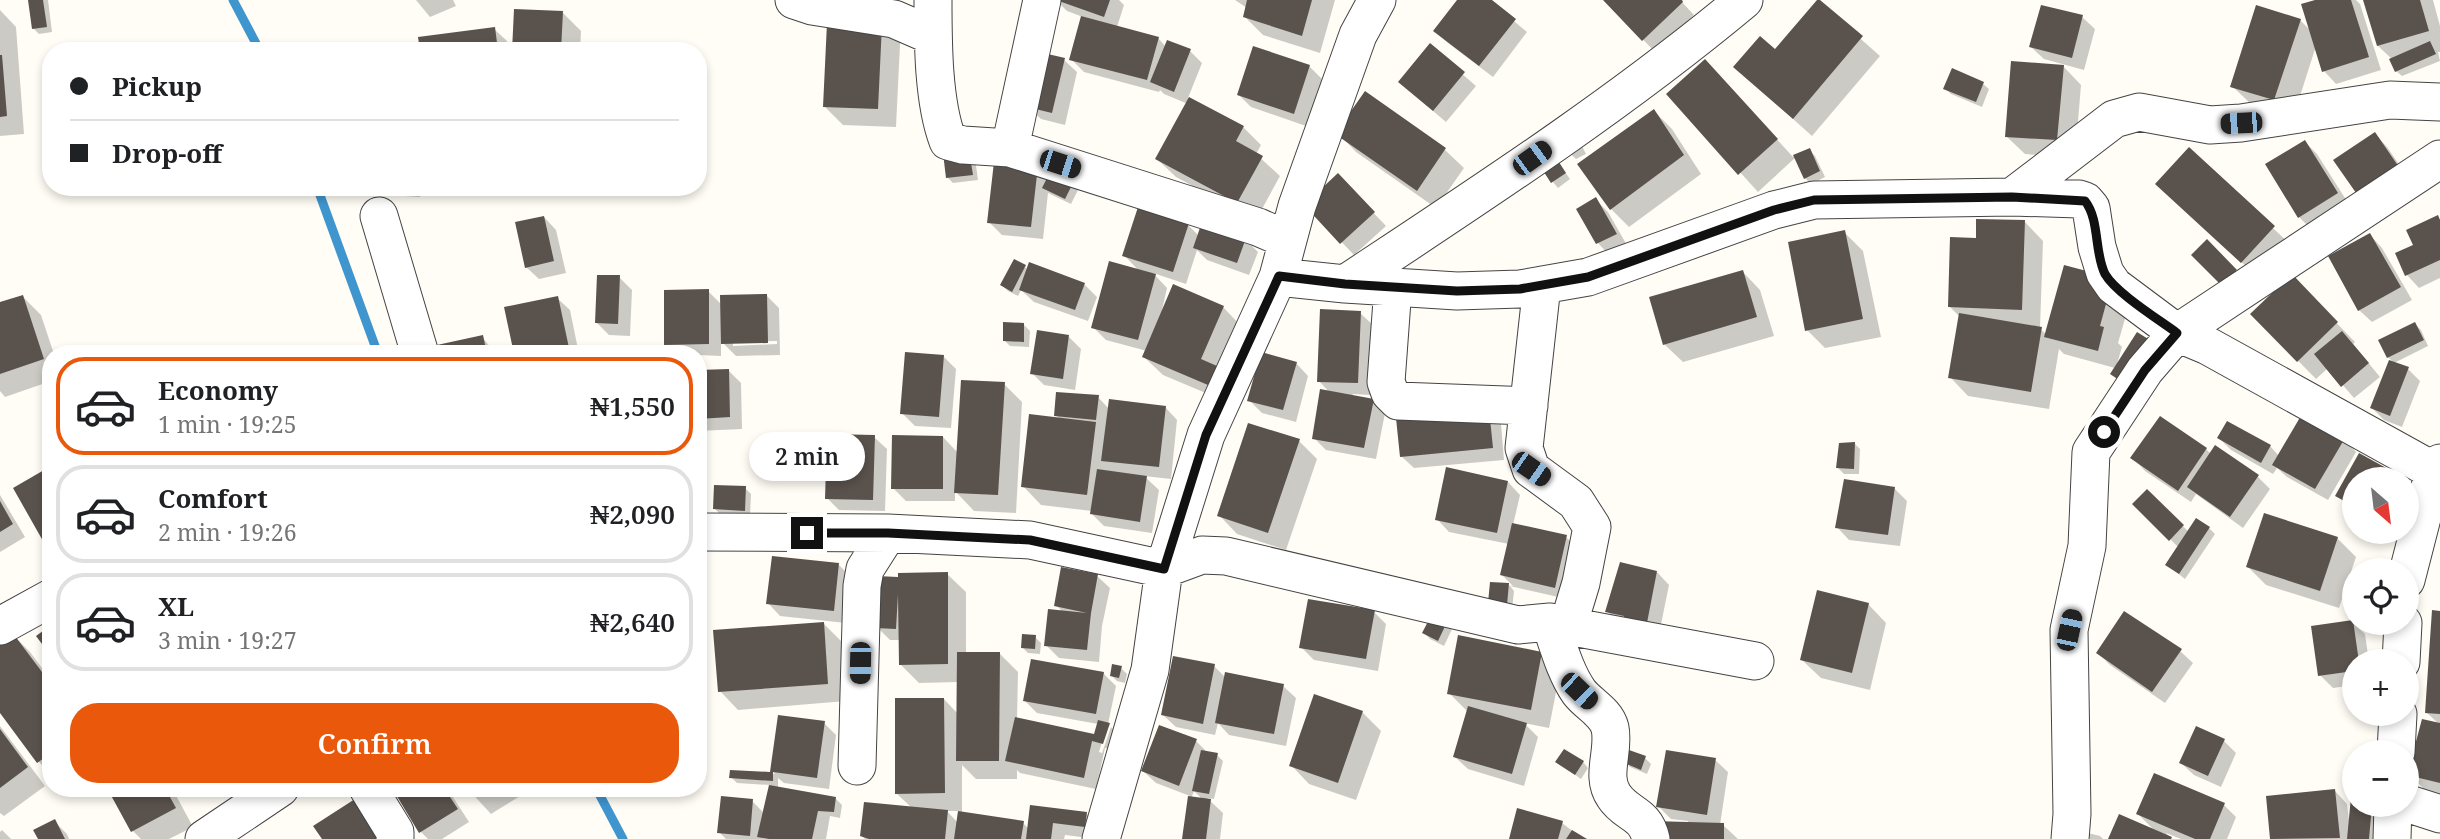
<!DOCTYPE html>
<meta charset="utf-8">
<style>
:root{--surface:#fff;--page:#f2f2f2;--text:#202124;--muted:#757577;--line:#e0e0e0;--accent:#ea580c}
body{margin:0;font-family:"Noto Serif",serif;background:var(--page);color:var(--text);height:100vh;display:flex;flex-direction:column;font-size:26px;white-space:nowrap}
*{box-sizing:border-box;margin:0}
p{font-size:23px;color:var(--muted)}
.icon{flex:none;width:38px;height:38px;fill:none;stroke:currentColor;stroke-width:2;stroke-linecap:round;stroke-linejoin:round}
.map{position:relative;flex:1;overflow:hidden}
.details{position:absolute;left:42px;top:345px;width:665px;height:452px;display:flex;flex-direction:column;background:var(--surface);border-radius:28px;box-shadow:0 4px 10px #0003}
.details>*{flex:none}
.banner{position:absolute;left:42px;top:42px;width:665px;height:154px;border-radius:28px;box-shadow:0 4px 10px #0003;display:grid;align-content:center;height:154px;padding:0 28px;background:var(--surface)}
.needle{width:46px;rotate:152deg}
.fabs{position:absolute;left:2342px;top:467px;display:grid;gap:14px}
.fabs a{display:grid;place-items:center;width:77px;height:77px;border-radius:50%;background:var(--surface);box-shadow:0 4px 10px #0003;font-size:35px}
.end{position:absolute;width:32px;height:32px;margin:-16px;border:9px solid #111;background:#fff;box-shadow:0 0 0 4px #fff}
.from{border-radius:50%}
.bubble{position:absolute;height:49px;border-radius:24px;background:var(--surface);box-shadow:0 4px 10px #0003;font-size:23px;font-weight:600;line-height:49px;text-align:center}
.car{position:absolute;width:21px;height:42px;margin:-21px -10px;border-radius:9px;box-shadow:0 0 5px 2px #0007;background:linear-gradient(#222 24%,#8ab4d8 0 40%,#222 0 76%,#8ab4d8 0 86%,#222 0)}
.banner b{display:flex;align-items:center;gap:24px;height:66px;font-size:26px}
.banner b+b{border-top:2px solid var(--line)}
.banner i{width:18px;height:18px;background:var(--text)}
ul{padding:12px 0 0;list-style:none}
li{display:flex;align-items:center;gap:21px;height:98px;margin:0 14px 10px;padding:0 14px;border:4px solid var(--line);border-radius:28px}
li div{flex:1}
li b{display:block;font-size:26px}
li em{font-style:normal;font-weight:600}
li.active{border-color:var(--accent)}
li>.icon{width:63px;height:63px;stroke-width:1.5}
.action{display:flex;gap:14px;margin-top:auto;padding:14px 28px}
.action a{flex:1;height:80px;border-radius:28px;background:var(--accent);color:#fff;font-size:28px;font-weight:600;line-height:80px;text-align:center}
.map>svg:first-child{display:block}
.shadow{fill:#0003;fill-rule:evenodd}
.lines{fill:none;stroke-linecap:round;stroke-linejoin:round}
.stream{stroke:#3f96cf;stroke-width:9}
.building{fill:#5a524d}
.minor-casing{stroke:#444;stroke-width:39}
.minor{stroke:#fff;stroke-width:37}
.route{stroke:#111;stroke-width:9}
</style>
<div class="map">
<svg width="2440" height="839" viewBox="0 0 2440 839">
<rect width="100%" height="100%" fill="#fffdf5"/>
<path class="shadow" d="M29,0h19l4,32 -13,2 -6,-6z
M416,0h37l3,6 -26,11z
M1056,0h63l5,5 -7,22 41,11 8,9 24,4 12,12 -14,35 55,29 18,18 -5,9 24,22 -24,44 -80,-43 -19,-18 31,-55 -24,-10 -4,-4 -1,2 -75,-20 -13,-13 12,-42 -16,-6z
M1235,0h100l-15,53 -57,-18 -18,-18 2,-9z
M1459,0h30l38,32 -34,45 -45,-34 -13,-12z
M1605,0h75l14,15 -39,37z
M2321,0h35l4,4 21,66 -45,14 -12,-13 -8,-25 -23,72 -42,-14 -19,-18 68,-66 12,12z
M2365,0h68l7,26v26h-2l2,9 -38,15 -6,-5 -4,-12 -14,-13z
M1818,1l62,55 -68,80 -77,-69 40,-16z
M882,5l19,19 -5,103 -53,-2 -19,-19z
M0,10l16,17 8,107 -24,2z
M563,13l18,18 -1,20h-67z
M2082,17l13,12 -11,41 -40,-11 -13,-12z
M494,29l13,12 1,10h-86z
M1430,46l46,40 -30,36 -33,-28z
M1064,60l13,12 -12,53 -24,-6 -13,-12z
M1309,66l13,13 -16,47 -55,-19 -12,-12z
M2063,66l18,19 -6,73 -50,-4 -19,-18z
M1723,80l70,77 16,-7 6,6 10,21 -14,7 -6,-6 -9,-21 -38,35 -89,-98z
M1983,84l6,5 -7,18 -31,-13 -6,-6z
M1366,94l79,56 19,18 -28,40 -80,-56 -18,-19z
M1654,111l18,18 29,45 -72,53 -18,-18z
M2375,134l12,13 27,39 -39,26z
M2305,142l12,12 33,52 -38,24 -13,-13 -32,-52z
M1582,146l4,8 -10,5 -6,-6z
M2189,149l103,97 -31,34 -85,-78z
M975,158l3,22 -25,3 -6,-6z
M1555,158l15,21 -12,9 -5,-6z
M995,164l85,22 -9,18 -23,-11 -5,46 -41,-4 -13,-13z
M367,187h54l-1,10 -46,-3z
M1350,188l36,38 -32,29 -48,-50z
M1596,200l12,12 20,35 -18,9 -12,-13 -19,-34z
M544,217l12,13 10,43 -27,6 -13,-12z
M2437,217l3,3v58l-21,10 -12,-13 -10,-21 18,-9z
M2025,222l18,19 -3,88 6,5 19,-67 66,31 -13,45 4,4 -5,17 7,22 -12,-13 3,-5 -51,-14 -5,-5 -10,60 -81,-13 -18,-19 10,-60 -10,-10 27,-68z
M1188,225l11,11 46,3 13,13 -9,23 -42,-15 -10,-10 -11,34 -33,-11 14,15 -5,22 61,-3 18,19 -14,76 -64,-27 -19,-18 3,-6 -41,-11 -13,-13 46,-56 -15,-16z
M1844,232l19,19 18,86 -56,11 -18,-18z
M2370,235l12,13 30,52 -40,22 -13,-12z
M1025,267l3,3 56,14 13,13 -9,24 -54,-19 -13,-12 -3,6 -10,-5 -6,-6z
M1742,271l18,19 14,46 -91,26 -19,-18z
M619,277l13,13 -2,46 -21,-1 -13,-13z
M2292,277l63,65 -2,2 27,33 -26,21 -26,-30 -12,11 -64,-65z
M708,291l14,14 44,-10 13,13 1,47 -44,1 -15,-15v15l-46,-2 -9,-10zM777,341v3l-44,2v-4z
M23,297l18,18 13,39h-3v27l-46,16 -5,-6v-87z
M557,298l13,12 9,44h-64z
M1360,313l13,12 -3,70 -17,-1 -1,2 21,4 12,13 -9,46 -50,-9 -12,-12 16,-45 -11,-12z
M2415,324l6,6 7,16 -34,17 -6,-6z
M1024,325l6,6 -1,16 -19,-1 -6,-6z
M482,337l14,17h-55z
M1069,337l12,12 -6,41 -31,-5 -12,-12z
M944,357l12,12 -5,59 -36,-2 -13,-13z
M1296,363l12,13 -12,46 -34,-9 -13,-13z
M2408,369l12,12 -18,46 -18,-7 -12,-12z
M728,370l13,13 1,46 -44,2v-60z
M1004,384l18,18 -6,111 -42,-2 -19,-20v10h-49l-13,-13 50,-51 15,16z
M1098,397l11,12 56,-2 12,13 -6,59 -27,-3 15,14 -7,43 -48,-7 -12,-12v-3l-51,-6 -18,-19 37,-66 -4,-5z
M1488,411l13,13 3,36 -90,8 -13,-12z
M874,437l13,12 -2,62 -46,-1 -12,-12z
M2219,438l51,8 9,10 65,-17 12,13 -28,48 -41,-23 -10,-9 -4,6 -42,-24z
M1299,441l18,18 -31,91 -49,-16 -18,-19z
M1855,444l5,5 -1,25h-15l-6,-6z
M2206,449l5,5 46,22 13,13 -27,39 -47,-34 -5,8 -46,-31 -12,-13z
M51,468v78l-6,-6z
M2354,480v30l-17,-14z
M2406,480l13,13 -13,23z
M1508,482l12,13 -7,30 53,12 12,12 -11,50 -57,-13 4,5 -2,19 -20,-26 21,2 -11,-11 7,-31 -60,-12 -12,-13z
M745,488l6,6 -1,22 -29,-1 -6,-6z
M1894,488l13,13 -7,45 -51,-6 -12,-13z
M2147,492l42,40 20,-4 6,6 -30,45 -18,-14 12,-17 -44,-44z
M0,495l25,42 -25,15z
M2337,538l19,19 -17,51 -73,-23 -18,-18z
M839,565l12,12 -5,46 -66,-7 -12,-13z
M1657,572l12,13 -11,54 -38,-15 -13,-13z
M947,574l19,18v62h34l18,18 -1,47 78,19 3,-14 -61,-11 -12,-12 78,-28 13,13 -8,38 2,2h-3l-8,26 3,1 9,-26 4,4 -6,18 -4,-1 -9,41 -76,-16 -3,-3v9h-41l-14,-14v48l61,10 6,6 57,-16 13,13 -2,13 -32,-4 -1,4h-199l-3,-3 50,-28 -16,-15 48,-94 14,15 1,-32 -40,1 -19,-19v-24h-10l-13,-13 20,-49zM947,811h13l-2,12z
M1097,576l13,12 -8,38 -3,36 -40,-4 -13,-13 17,-33 -7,-7z
M1868,604l18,19 -16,67 -49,-12 -19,-18z
M1374,612l12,12 -8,47 -64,-11 -13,-13z
M2440,612v184l-12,-3 -19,-19 31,-49 -13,-12z
M1434,614l19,13 -9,19 -14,-7 -5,-6z
M2352,622l13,12 4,28h-15v23l-21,3 -13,-13z
M823,623l19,19 4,59 -108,9 -18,-19z
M12,634l18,18 21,28v94l-12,-12 -39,-52z
M1035,637l6,6 -1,11 -12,-1 -6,-6z
M2180,651l13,12 -28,40 -55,-38 -12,-12z
M1542,654l18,18 -11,56 -25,-5 14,14 -14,49 -56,-17 -13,-12 13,-45 -19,-19z
M1214,666l12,12 57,8 13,12 -10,48 -57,-11 -11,-12 -3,12 -39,-8 -13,-12z
M1121,668l6,6 -2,9 -8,-2 -6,-6z
M1362,712l19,19 -25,69 -47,-16 -18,-19z
M824,723l12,12 -7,54 -45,-6 -6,-5v10l58,11 6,6 -2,13 -10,-2 -4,23h-100l-7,-7 33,-31 12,12 6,-28 -33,-2 -6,-6v-5l44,2 -3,-3z
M0,726l45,60 -41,30 -4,-3z
M1196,741l12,12 9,2 6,6 -9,38 -7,-1 16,15 -3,26h-36l6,-43 -34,-13 -13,-12zM1194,791l9,9 -12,-1z
M2224,741l12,12 -15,34 -27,-12 -13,-12z
M1629,752l16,6 6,6 -4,10 -17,-7 -6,-6z
M1715,760l13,12 -8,53h3l15,14h-85l35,-15v-3l-17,-2 -13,-13z
M1557,762h26l5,6 -7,11z
M109,788h63l21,39 -24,12h-28l-9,-9z
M394,788h53l22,34 -27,17h-14l-7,-7z
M467,788h66l-42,26z
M2335,791l12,13 2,16h2l3,-15h22l6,34h-110l-4,-42z
M2224,805l12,12 -9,22h-46l-15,-6 6,6h-62l46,-7 -18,-18z
M54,821l13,13 2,5h-29z
M1562,823l21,16h-73z
M2,830l9,9h-11v-7z
M2084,832l16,4 3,3h-21z"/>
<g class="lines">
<path class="stream" d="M233,0l27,51
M317,187l61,167
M596,788l27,51"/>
</g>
<path class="building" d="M28,0h15l4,27 -15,2z
M1056,0h54l-6,17z
M1247,0h65l-10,36 -59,-19z
M1457,0h35l24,19 -37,47 -46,-35z
M1603,0h79l1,2 -41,39z
M1817,0h3l43,36 -70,83 -60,-52 27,-31 15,13z
M2315,0h36l18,57 -47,15 -21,-68z
M2363,0h57l9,31 -52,15z
M828,2l55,1 -5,106 -55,-2z
M2041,5l42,10 -11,43 -43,-11z
M2256,5l45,14 -27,81 -44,-13z
M514,9l49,2 -2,40h-49z
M1081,16l78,21 -12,43 -78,-20z
M495,27l3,24h-78l-2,-14z
M1167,40l24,9 -17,43 -24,-10z
M2430,41l6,13 -41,18 -6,-13z
M1430,43l35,29 -32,39 -35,-29z
M323,45h58v6h-58z
M1253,46l57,19 -16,49 -57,-19z
M1039,52l26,6 -13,55 -25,-6z
M0,55h2l5,61 -7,1z
M1705,59l73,80 -40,36 -72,-81z
M2011,61l53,4 -7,75 -52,-3z
M1952,68l32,14 -8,20 -33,-13z
M1365,91l81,57 -29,43 -82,-57z
M1189,97l55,29 -8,15 27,15 -26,47 -82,-44z
M1654,109l30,46 -74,55 -33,-46z
M2375,132l28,41 -42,27 -28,-40z
M2305,140l33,53 -40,25 -33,-54z
M2189,147l86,79 -34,37 -86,-79z
M1810,148l10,23 -16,8 -11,-24z
M969,150l4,25 -27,3 -3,-25z
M1555,156l11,17 -15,10 -11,-17z
M994,162l44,4 -7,61 -44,-4z
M1052,168l23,11 -10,20 -23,-11z
M1338,173l37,39 -35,32 -36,-39z
M1596,197l21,37 -21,10 -20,-35z
M1138,207l51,16 -16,49 -51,-16z
M2438,215l2,5v40l-35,16 -10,-23 18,-8 -7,-15z
M544,216l10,45 -29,7 -10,-46z
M1976,219l49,1 -3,90 -74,-3 2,-70 26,1z
M1202,222l44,16 -9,25 -44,-15z
M1845,230l18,89 -58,12 -17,-89z
M2370,233l31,54 -43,24 -30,-55z
M2207,239l30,31 -16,15 -30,-30z
M1014,259l12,6 -14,27 -12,-7z
M1109,261l47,13 -18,66 -47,-12z
M1029,262l56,21 -10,27 -56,-20z
M2064,265l49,13 -13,48 4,1 -6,24 -54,-14z
M1743,270l14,47 -94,28 -14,-48z
M2292,274l46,48 -41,40 -47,-48z
M597,275h23l-2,49 -23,-1z
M1173,284l51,22 -23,53 16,7 -9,19 -66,-28z
M709,289v55l-45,1v-55z
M767,294l1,49 -47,1 -1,-49z
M23,295l21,64 -44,15v-72z
M558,296l11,52 -28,6h-27l-10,-47z
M1320,309l41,2 -3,72 -41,-1z
M1959,313l83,14 -11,65 -83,-14z
M1003,322l21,1v19l-21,-1z
M2415,322l9,18 -37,18 -9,-18z
M1037,330l32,5 -6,44 -33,-5z
M2342,331l27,32 -28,24 -27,-33z
M2137,332l16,10 -28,42 -15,-10z
M483,335l4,19h-48l-2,-9z
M905,352l39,3 -5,62 -39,-3z
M1261,352l36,10 -14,48 -36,-9z
M2389,360l20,7 -19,49 -20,-8z
M729,369l1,48 -32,2v-49z
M961,380l44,2 -7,113 -44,-2z
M1320,389l54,10 -10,49 -52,-9z
M1056,392l43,3 -3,25 -42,-4z
M1109,399l57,7 -7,61 -58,-6z
M1489,409l4,39 -93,9 -4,-39z
M1029,414l67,8 -9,73 -66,-8z
M2302,414l43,24 -30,51 -43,-24z
M2160,416l47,32 -29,43 -48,-33z
M2227,421l44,24 -10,18 -44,-25z
M1248,423l52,16 -32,94 -51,-17z
M827,434l48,1 -2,65 -48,-1z
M892,435l51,1v53h-52z
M1855,442l-1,27 -18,-1 3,-25z
M2215,445l44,30 -29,42 -43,-30z
M2359,453l49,27h-54v26l-19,-10z
M51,466v71l-8,4 -30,-53z
M1446,467l62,14 -11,52 -62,-13z
M1097,469l50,7 -7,46 -50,-8z
M1844,479l51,8 -7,48 -53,-7z
M714,485l32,1 -1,25 -32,-2z
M2147,489l37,36 -15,16 -37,-37z
M0,501l13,23 -13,8z
M2264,513l74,24 -18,54 -74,-24z
M2196,518l14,9 -31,47 -14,-9z
M1512,523l55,12 -12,53 -55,-13z
M772,556l67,7 -5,48 -68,-7z
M1620,562l37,9 -11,57 -22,-4v-8l-19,-4z
M1061,567l37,7 -7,39 -4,37 -43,-4 4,-37 39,4 -33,-7z
M948,572v92l-49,1 -1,-71 -2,35 -21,-1 2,-52 21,1v-4z
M1490,582l19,1 -2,22 -19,-2z
M1817,590l52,13 -17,70 -52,-13z
M1308,599l67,11 -9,49 -67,-11z
M2432,610l8,1v103l-15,-1z
M2124,611l58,38 -30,43 -56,-39z
M1433,612l15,8 -10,21 -16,-8z
M2353,620l6,42h-5v9l-36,5 -7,-50z
M824,622l4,62 -110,8 -5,-62z
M51,625v31l-15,-20z
M12,632l39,52v69l-14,10 -37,-50v-72z
M1022,634l14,1 -1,14 -14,-1z
M1458,635l84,17 -11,58 -84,-16z
M957,652h43l-1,109h-43z
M1173,656l42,8 -12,60 -42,-9z
M1031,659l73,13 -8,42 -73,-13z
M1112,664l10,2 -3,12 -9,-2z
M1225,672l59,12 -10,50 -59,-11z
M1314,694l49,17 -25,72 -49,-17z
M895,698h49l1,95 -50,1z
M1468,706l59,17 -15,51 -59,-17z
M778,715l47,6 -8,57 -44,-6v9l-44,-3 1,-8 40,2z
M1015,717l79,17 4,-14 12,3 -7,21 -11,-3 -8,37 -79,-17z
M2422,719l18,4v60l-33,-8z
M1159,725l38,14 -18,47 -38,-15z
M2196,726l29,13 -17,37 -29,-13z
M0,729l28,38 -28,21z
M1564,749l20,12 -9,14 -20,-13z
M1201,750l17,3 -9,41 -17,-3z
M1629,750l17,6 -5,14 -19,-8z
M1666,750l50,8 -9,57 -51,-8z
M2154,773l71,30 -15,36h-15l-59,-25z
M769,785l67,12 -2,15 -16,-1 -6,28h-43l-12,-2z
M107,788h58l11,20 -45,24z
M392,788h52l14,21 -39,24z
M465,788h21l-15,9z
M2335,789l5,49 -70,1 -4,-43z
M721,796l32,3 -3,37 -33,-3z
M1188,796l23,3 -5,40h-24z
M2351,797h3v8h18l-3,34h-22z
M355,799l24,40h-57l-9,-13z
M864,802l84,8 -3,29h-76l-9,-3z
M1030,805l57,7 -2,15 -32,-4 -2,16h-25z
M1517,808l46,13 -5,18h-49z
M958,811l66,10 -3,18h-67z
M2119,814l53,23 -1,2h-63z
M55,819l10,20h-27l-5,-9z
M1652,821l72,2v16h-72z
M1572,830l15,9h-21z"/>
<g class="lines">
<defs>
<path id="minor" d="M794,0l18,6 82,13 39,17
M933,0c0,42 0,102 15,141l15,4 47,3 248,79 30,13
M1010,148l32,-148
M2012,197l102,-78 25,-7 71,13 31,-2 149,-23 50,2
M379,216l41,138
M1278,277l67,7 112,7 63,-2 68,-12 186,-67 40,-10 198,-3 67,2 6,2 6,7 6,39 8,26 9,13 63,47 31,13 226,125
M1345,284c136,-90 273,-179 399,-284
M1393,287l-7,95 4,11 8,8 131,5
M698,532l190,1 142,7 134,29 38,-14 24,1 292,69 32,-3 18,4 13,-43 11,-56 -16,-25 -45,-33 -7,-21 18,-163
M2406,580l28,-109 6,-8
M1550,622c8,23 15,50 29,70 9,12 27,20 31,36 5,23 -10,48 4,68 12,19 31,16 37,43
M0,626l51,-28
M1568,626l187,35
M2401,662l2,-39
M2396,752l2,-38
M857,766l5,-180 3,-17 23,-36
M368,788l27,44v7
M2406,803l34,11
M204,839l76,-51
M1101,839l49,-169 14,-101 42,-134 72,-158 19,-71 61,-171 19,-35
M2070,839l2,-25 -3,-184 18,-84 4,-94 54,-82 32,-37 263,-174
M2392,839l1,-34"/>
</defs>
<use href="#minor" class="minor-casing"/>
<use href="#minor" class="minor"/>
</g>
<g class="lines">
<path class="route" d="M807,533h81l142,7 134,29 42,-134 73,-159 66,8 112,7 63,-2 68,-12 186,-67 40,-10 198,-3 73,4c15,19 9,51 20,73 11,19 53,45 72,59l-32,37 -41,62"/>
</g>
</svg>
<div class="fabs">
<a><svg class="needle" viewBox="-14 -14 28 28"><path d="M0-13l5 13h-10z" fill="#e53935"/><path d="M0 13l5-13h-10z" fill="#757577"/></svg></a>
<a><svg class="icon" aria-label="locate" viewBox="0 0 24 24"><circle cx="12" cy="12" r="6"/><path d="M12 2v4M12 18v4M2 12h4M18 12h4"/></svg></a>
<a>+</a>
<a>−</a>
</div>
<i class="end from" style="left:2104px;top:432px"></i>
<i class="end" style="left:807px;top:533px"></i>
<div class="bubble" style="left:749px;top:432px;width:116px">2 min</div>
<i class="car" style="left:2241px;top:123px;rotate:267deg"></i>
<i class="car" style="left:1532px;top:158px;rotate:54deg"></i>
<i class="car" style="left:1060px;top:164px;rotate:108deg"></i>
<i class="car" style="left:1531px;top:469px;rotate:125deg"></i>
<i class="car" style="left:2069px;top:630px;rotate:12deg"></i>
<i class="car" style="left:860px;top:663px;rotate:181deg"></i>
<i class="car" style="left:1579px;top:691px;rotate:134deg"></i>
<div class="banner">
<b><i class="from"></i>Pickup</b>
<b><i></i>Drop-off</b>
</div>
<section class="details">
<ul>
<li class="active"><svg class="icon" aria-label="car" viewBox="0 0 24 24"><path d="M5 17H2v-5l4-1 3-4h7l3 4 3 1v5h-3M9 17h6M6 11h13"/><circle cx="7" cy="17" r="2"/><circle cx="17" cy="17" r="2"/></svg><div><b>Economy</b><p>1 min · 19:25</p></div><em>₦1,550</em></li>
<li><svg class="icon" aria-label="car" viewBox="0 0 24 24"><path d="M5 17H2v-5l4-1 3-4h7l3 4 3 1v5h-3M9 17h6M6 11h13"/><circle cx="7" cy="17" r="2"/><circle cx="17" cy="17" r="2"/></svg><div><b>Comfort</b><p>2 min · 19:26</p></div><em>₦2,090</em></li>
<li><svg class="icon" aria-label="car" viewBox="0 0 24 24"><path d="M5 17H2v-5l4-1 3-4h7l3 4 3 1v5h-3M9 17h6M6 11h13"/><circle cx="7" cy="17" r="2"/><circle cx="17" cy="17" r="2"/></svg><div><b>XL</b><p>3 min · 19:27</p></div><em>₦2,640</em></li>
</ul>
<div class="action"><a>Confirm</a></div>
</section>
</div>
